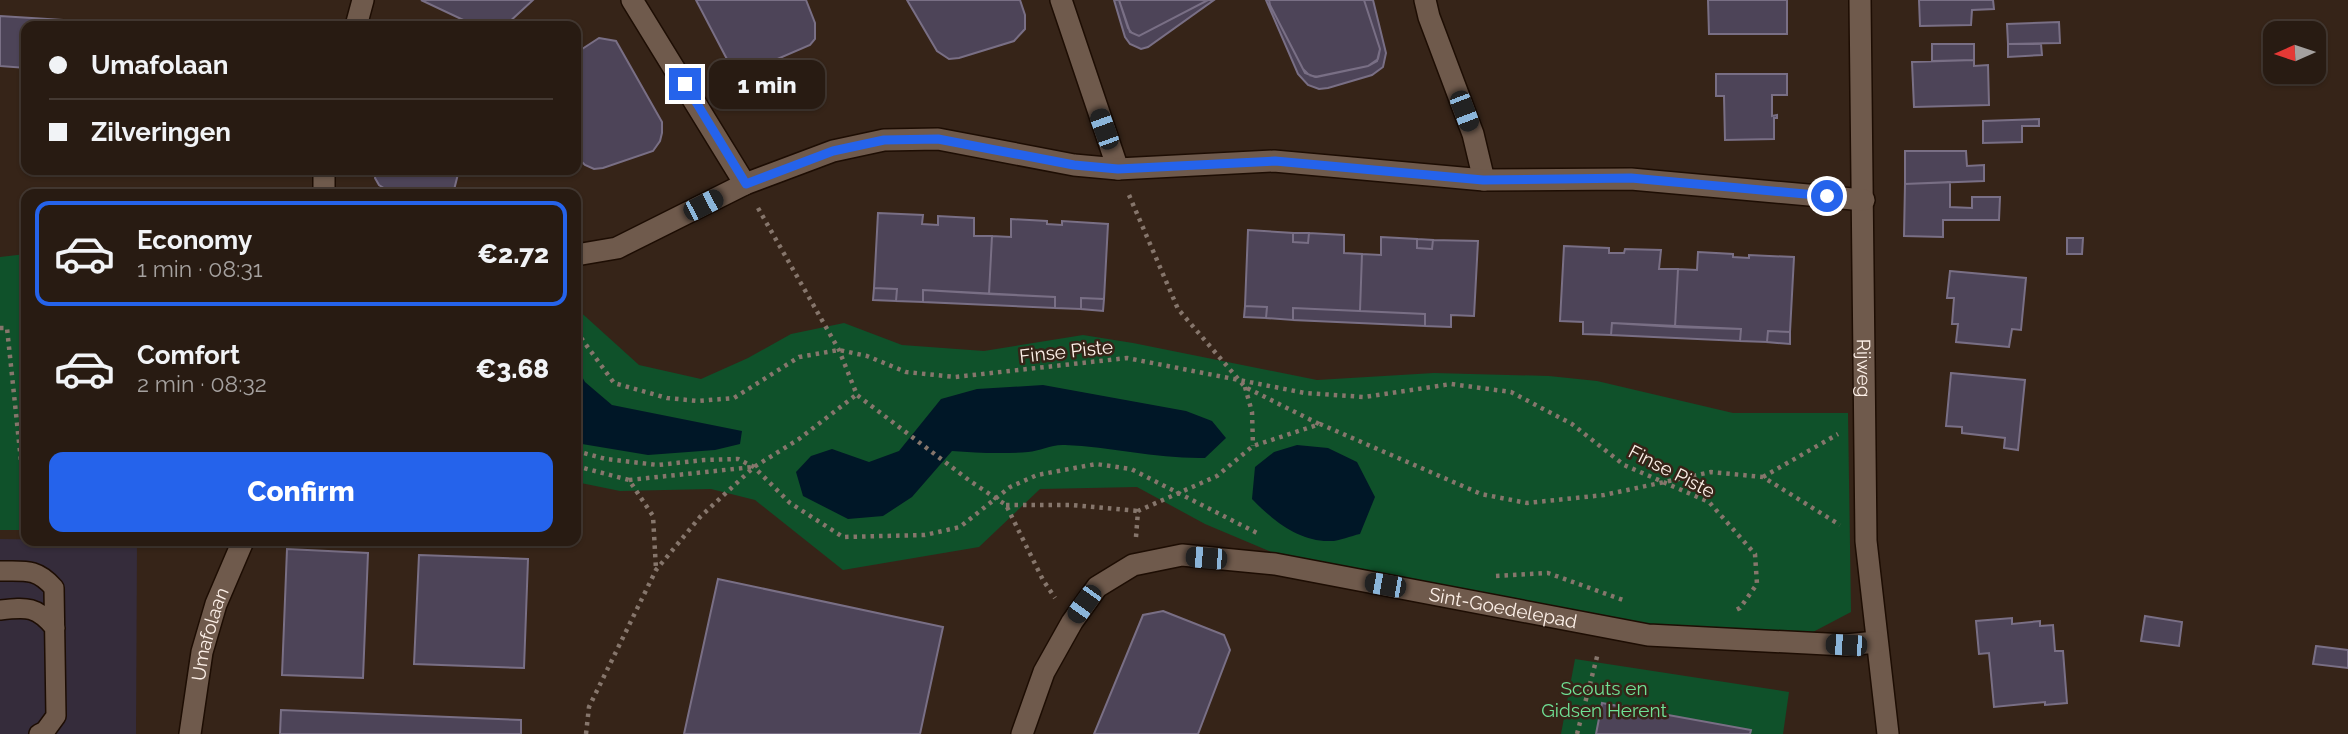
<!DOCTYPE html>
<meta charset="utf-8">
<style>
:root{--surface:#281b12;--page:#342820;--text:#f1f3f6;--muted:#a5a19f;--line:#443932;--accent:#2563eb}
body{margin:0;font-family:Raleway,sans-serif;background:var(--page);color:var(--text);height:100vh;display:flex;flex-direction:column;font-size:26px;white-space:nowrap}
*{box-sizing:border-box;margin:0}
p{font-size:23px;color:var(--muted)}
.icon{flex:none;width:38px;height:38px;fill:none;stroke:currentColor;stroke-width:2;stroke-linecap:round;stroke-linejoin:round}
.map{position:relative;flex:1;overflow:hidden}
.drawer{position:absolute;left:21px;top:189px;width:560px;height:357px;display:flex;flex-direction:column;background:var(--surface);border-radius:14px;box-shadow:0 2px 5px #0004,0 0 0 2px var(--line)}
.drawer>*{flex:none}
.guide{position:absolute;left:21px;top:21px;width:560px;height:154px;border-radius:14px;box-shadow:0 2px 5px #0004,0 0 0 2px var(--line);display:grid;align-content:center;height:154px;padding:0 28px;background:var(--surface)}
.needle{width:46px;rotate:267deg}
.fabs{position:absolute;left:2263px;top:21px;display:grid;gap:14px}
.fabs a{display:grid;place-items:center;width:63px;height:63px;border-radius:14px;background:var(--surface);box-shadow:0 2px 5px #0004,0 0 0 2px var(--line);font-size:35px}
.end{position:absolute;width:32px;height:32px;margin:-16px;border:9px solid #2563eb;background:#fff;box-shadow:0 0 0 4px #fff}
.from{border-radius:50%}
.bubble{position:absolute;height:49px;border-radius:14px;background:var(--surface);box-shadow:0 2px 5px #0004,0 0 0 2px var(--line);font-size:23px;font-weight:800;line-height:49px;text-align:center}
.car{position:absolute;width:21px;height:42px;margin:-21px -10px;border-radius:9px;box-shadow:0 0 5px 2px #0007;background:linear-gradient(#222 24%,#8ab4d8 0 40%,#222 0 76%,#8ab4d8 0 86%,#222 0)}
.guide b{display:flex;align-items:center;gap:24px;height:66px;font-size:26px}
.guide b+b{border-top:2px solid var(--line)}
.guide i{width:18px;height:18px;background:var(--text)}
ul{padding:12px 0 0;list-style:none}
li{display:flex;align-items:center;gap:21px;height:105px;margin:0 14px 10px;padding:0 14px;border:4px solid transparent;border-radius:14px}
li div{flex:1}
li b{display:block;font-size:26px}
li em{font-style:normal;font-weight:800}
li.on{border-color:var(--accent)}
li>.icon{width:63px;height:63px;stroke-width:1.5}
.action{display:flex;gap:14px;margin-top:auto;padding:14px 28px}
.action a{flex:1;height:80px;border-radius:14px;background:var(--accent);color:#fff;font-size:28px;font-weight:800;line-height:80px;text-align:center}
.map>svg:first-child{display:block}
.industrial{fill:#352c3b}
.green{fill:#0f512a}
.water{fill:#001727}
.building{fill:#4d4458;stroke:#796f85;stroke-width:2}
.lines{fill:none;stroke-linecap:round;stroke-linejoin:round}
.service-casing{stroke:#1d0d03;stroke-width:22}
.minor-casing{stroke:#1d0d03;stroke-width:24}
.path{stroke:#86766c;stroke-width:4.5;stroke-dasharray:3.5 5;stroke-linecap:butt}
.service{stroke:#6f5a4c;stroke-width:19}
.minor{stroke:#6f5a4c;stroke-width:21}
.route{stroke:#2563eb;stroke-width:9}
.labels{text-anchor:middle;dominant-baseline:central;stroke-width:5;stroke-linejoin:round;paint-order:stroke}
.street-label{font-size:19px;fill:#fdf0e8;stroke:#362418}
.park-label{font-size:19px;fill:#70e195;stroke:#362418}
</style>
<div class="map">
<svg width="2348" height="734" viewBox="0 0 2348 734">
<rect width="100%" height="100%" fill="#362418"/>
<path class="industrial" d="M0,539l137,2 -1,193h-136z"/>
<path class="green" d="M26,254v276h-26v-273z
M576,308l63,57 62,14 47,-21 43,-24 53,-11 58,22 82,6 99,-16 50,8 184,37 117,-7 115,3 48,5 136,32h115l3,199 -38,20 -157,-7 -124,-19 -258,-53 -69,-29 -68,-37 -97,2 -61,58 -136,23 -88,-70 -44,-11 -91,2 -44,-9z
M1575,659l214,33 -6,42h-222z"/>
<path class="water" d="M576,366l9,16 27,23 130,26 -2,13 -25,6 -67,5 -72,-12z
M1043,385l143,26 26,10 14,17 -21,20c-47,1 -93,-11 -140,-13 -13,-1 -25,6 -37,7 -26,2 -51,1 -76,-1l-40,46 -29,19 -35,3 -45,-23 -7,-24 15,-16 21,-7 37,13 30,-11 42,-52 36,-10z
M1297,445l31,3 29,14 18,35 -15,37c-10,2 -22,8 -32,7 -30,0 -57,-22 -76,-42l3,-32 19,-15z"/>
<path class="building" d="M421,0h112l-28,26h-29z
M696,0h110l9,23v16l-5,6 -58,25 -9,2 -14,-9z
M907,0h113l5,15v14l-11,12 -55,17 -10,1 -12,-8z
M1114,0h5l11,32 9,4 69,-36h6l-66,47 -7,2 -11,-5 -5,-7z
M1119,0h89l-69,36 -7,-3 -4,-5z
M1266,0h3l1,5 35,68 10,4 53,-11 9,-5 3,-12 -16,-49h9l13,53 -3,14 -11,8 -44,13 -9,1 -11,-4 -10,-11z
M1269,0h95l16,49 -2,10 -10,7 -51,11 -8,-2 -6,-6 -33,-64z
M1708,0h79v34h-78z
M1919,0h74l1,9 -22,1 -1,15 -51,1z
M0,16l78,5 -1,5h-51v42l-26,-2z
M2059,22l1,21 -52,1 -1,-20z
M599,38l17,3 46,81v11l-2,8 -7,10 -50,17 -9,1 -9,-4 -9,-9v-103z
M1932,44h42v16l-42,1z
M2008,44h33l1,11 -34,2z
M1974,60v6l14,-1 1,40 -75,2 -2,-45z
M1716,74h71v21h-15v21l5,-1v3h-3v21l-49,1 -1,-44h-8z
M2039,119v7h-17v16l-39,1v-22z
M1905,151h61l1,15 17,-1v16l-79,3z
M376,170h83l-6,24h-48l-18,-4 -8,-5 -4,-7z
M1950,182v25l22,1v-11h28l-1,23h-56v17l-39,-1 1,-52z
M878,213l45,2 -1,9 16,1v-9l36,2v18h18l-3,58 -66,-4v12l-27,-1 1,-12 -23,-1z
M1011,219l36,2v3l15,1v-4l46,3 -4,75 -23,-1v11l-26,-1v-11l-66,-3 3,-58 19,1z
M1248,230l45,3v9l15,1 1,-10 35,2v18l18,1 -2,57 -67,-3v12l-27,-2 1,-11 -22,-1z
M1293,233h16l-1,10 -15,-1z
M1381,237l36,2v9l15,1 1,-9 45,1 -4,75 -23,-1v12l-26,-1v-12l-65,-3 2,-57 19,1z
M2067,238h16l-1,16h-15z
M1417,239l16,1 -1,9 -15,-1z
M1564,246l45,2v5h15l1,-4 36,1 -2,19h19l-3,58 -63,-4 -1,12 -28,-1v-12l-23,-1z
M1698,252l35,2v3l16,1v-3l45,2 -4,75 -22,-1 -1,11 -27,-1 1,-12 -66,-2 3,-58 19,1z
M1950,271l76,7 -5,52 -9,-1 -3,18 -53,-5 2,-18h-6l2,-26h-7z
M874,288l23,1 -1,12 -23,-1z
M923,290l132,7v11l-132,-6z
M1081,298l23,1 -1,12 -22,-2z
M1245,306l22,1 -1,11 -22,-1z
M1293,308l132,6v12l-132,-6z
M1612,323l129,6 -1,12 -129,-6z
M1768,331l22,1v12l-23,-2z
M1951,373l74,7 -7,70 -14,-2 1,-10 -43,-5v-6l-16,-1z
M287,549l81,4 -5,125 -81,-3z
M419,555l109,4 -4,109 -110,-4z
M718,579l225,48 -23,107h-236z
M1163,611l61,24 6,15 -32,84h-104l49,-119z
M2145,616l37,6 -3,24 -38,-5z
M2012,618v6l28,-3v5l13,-1 2,26h8l4,52 -22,2v-3l-51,5 -5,-54 -10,1 -3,-33z
M2316,646l32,4v18l-35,-4z
M1602,703l149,27 -1,4h-154z
M281,710l240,10v14h-241z"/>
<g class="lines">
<defs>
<path id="service" d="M0,571c25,0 37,-3 54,17l2,128 -11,15 -6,3
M0,610c27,-3 37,-4 55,18"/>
<g id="minor">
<path d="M632,0l113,184"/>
<path d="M1061,0l57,169"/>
<path d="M1425,0l4,17 44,117 11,46"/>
<path id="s1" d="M1860,0l6,541 22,193"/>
<path d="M356,26l7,-26"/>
<path d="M324,170v24"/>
<path d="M576,255l41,-7 128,-64 88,-33 51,-11 54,-1 136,26 44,4 156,-8 210,19 147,-1 233,21"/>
<path id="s2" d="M190,734l12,-82 14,-48 27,-63"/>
<path id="s3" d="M1022,734l22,-62 28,-50 25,-35 36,-22 49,-10 93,9 373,71 198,10 30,-3"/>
</g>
</defs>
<use href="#service" class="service-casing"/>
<use href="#minor" class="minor-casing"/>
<path class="path" d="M1129,195l49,114 67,78 74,37
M758,208l81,142 18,45 113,86 36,24 37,75 12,18
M0,328h7l18,171
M576,331l38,52 53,15 31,3 36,-3 65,-41 40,-7 28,6 39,16 49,5 172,-19 178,35 59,4 87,-13 60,8 61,32 52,41 85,37 46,52 2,30 -17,24 -6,3
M1245,387l7,25 1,34
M576,451l30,8 52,6 46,-5 34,-1 16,8 36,36 53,34 82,-2 35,-8 50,-40 27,-12 59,-11 35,5 128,65
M576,466l53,14 24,36 3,53
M1763,477l75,-43
M629,480l124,-13
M1006,505h66l66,6
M1136,537l2,-26 79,-35 36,-30 67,-22 161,70 46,9 77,-8 107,-23 52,5 77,48
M1496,576l52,-3 75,27
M586,734l3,-27 67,-137 44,-53 54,-50 45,-28 57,-44
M1577,734l21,-81"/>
<use href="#service" class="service"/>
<use href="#minor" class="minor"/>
</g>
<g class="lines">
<path class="route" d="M685,84l61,100 87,-33 51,-11 54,-1 136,26 44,4 157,-8 208,19 148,-2 196,18"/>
</g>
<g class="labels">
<g class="street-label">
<text transform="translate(1066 351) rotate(-6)">Finse Piste</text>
<text stroke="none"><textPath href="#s1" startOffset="368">Rijweg</textPath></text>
<text transform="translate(1672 471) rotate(27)">Finse Piste</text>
<text stroke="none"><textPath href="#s3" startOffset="584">Sint-Goedelepad</textPath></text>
<text stroke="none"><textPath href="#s2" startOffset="102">Umafolaan</textPath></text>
</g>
<g class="park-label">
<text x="1604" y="688">Scouts en<tspan x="1604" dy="22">Gidsen Herent</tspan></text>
</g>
</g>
</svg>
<div class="fabs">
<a><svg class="needle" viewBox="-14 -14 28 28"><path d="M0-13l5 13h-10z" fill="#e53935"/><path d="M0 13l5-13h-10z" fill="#a5a19f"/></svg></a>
</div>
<i class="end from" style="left:1827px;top:196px"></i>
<i class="end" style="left:685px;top:84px"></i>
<div class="bubble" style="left:709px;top:60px;width:116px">1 min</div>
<i class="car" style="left:1464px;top:111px;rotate:159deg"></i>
<i class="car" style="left:1104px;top:129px;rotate:340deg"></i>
<i class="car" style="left:703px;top:205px;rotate:63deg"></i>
<i class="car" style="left:1206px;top:558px;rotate:275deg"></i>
<i class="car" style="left:1385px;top:585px;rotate:280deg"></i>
<i class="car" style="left:1084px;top:604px;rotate:216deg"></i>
<i class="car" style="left:1846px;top:645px;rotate:273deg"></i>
<div class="guide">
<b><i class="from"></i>Umafolaan</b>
<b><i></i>Zilveringen</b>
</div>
<section class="drawer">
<ul>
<li class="on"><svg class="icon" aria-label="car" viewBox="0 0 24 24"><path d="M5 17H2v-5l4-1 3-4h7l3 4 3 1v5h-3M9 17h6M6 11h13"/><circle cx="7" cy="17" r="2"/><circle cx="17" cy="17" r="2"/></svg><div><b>Economy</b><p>1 min · 08:31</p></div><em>€2.72</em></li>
<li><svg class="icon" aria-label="car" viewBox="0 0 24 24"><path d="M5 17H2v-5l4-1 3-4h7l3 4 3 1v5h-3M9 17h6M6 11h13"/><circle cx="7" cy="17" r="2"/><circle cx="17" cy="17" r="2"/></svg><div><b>Comfort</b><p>2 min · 08:32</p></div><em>€3.68</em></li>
</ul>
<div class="action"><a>Confirm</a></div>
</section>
</div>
